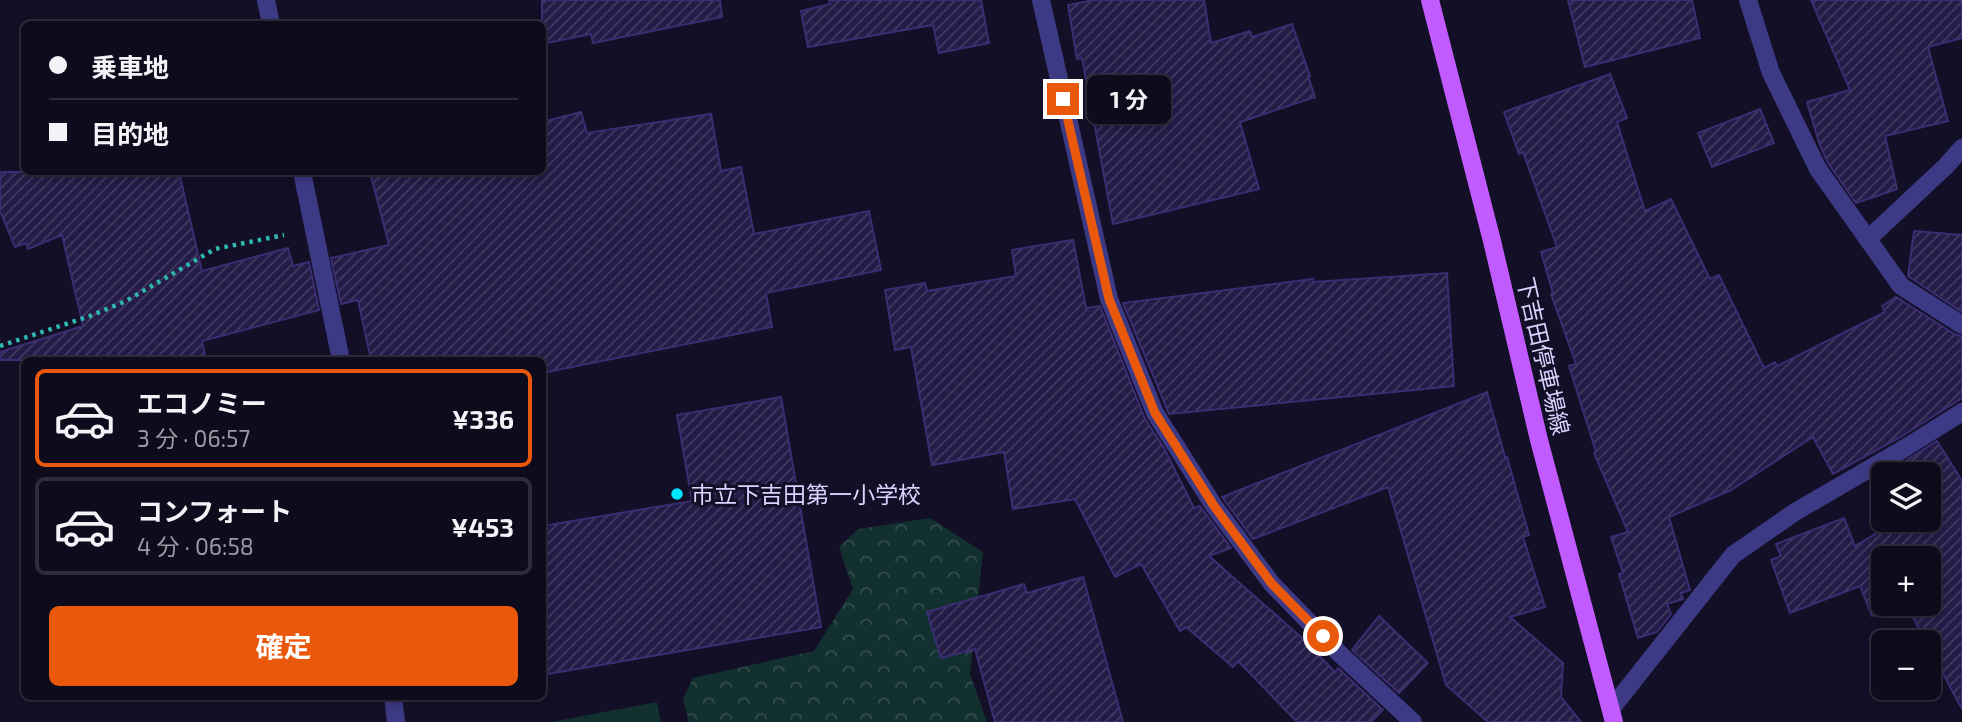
<!DOCTYPE html>
<html lang="ja">
<meta charset="utf-8">
<style>
:root{--surface:#0e0b1c;--page:#171425;--text:#f1f3f6;--muted:#9b9ba3;--line:#2e2b3b;--accent:#ea580c}
body{margin:0;font-family:"Exo 2","Noto Sans JP",sans-serif;background:var(--page);color:var(--text);height:100vh;display:flex;flex-direction:column;font-size:26px;white-space:nowrap}
*{box-sizing:border-box;margin:0}
p{font-size:23px;color:var(--muted)}
.icon{flex:none;width:38px;height:38px;fill:none;stroke:currentColor;stroke-width:2;stroke-linecap:round;stroke-linejoin:round}
.map{position:relative;flex:1;overflow:hidden}
.sheet{position:absolute;left:21px;top:357px;width:525px;height:343px;display:flex;flex-direction:column;background:var(--surface);border-radius:10px;box-shadow:0 4px 10px #0003,0 0 0 2px var(--line)}
.sheet>*{flex:none}
.top-card{position:absolute;left:21px;top:21px;width:525px;height:154px;border-radius:10px;box-shadow:0 4px 10px #0003,0 0 0 2px var(--line);display:grid;align-content:center;height:154px;padding:0 28px;background:var(--surface)}
.buttons{position:absolute;left:1871px;top:462px;display:grid;gap:14px}
.buttons a{display:grid;place-items:center;width:70px;height:70px;border-radius:10px;background:var(--surface);box-shadow:0 4px 10px #0003,0 0 0 2px var(--line);font-size:35px}
.end{position:absolute;width:32px;height:32px;margin:-16px;border:9px solid #ea580c;background:#fff;box-shadow:0 0 0 4px #fff}
.from{border-radius:50%}
.bubble{position:absolute;height:49px;border-radius:10px;background:var(--surface);box-shadow:0 4px 10px #0003,0 0 0 2px var(--line);font-size:23px;font-weight:700;line-height:49px;text-align:center}
.top-card b{display:flex;align-items:center;gap:24px;height:66px;font-size:26px}
.top-card b+b{border-top:2px solid var(--line)}
.top-card i{width:18px;height:18px;background:var(--text)}
ul{padding:12px 0 0;list-style:none}
li{display:flex;align-items:center;gap:21px;height:98px;margin:0 14px 10px;padding:0 14px;border:4px solid var(--line);border-radius:10px}
li div{flex:1}
li b{display:block;font-size:26px}
li em{font-style:normal;font-weight:700}
li.active{border-color:var(--accent)}
li>.icon{width:63px;height:63px;stroke-width:1.5}
.primary-button{display:flex;gap:14px;margin-top:auto;padding:14px 28px}
.primary-button a{flex:1;height:80px;border-radius:10px;background:var(--accent);color:#fff;font-size:28px;font-weight:700;line-height:80px;text-align:center}
.map>svg:first-child{display:block}
.forest{fill:url(#forest-crowns)}
.pitch{fill:#12302f}
.building{fill:url(#building-hatch);stroke:#3b2d73;stroke-width:2;fill-rule:evenodd}
.lines{fill:none;stroke-linecap:round;stroke-linejoin:round}
.path{stroke:#2fb8b0;stroke-width:4.5;stroke-dasharray:3.5 5;stroke-linecap:butt}
.minor{stroke:#3d3a85;stroke-width:18}
.major{stroke:#c25bff;stroke-width:18}
.route{stroke:#ea580c;stroke-width:9}
.poi-dot{fill:#00e5ff;stroke:#130f26;stroke-width:2.5}
.labels{text-anchor:middle;dominant-baseline:central;stroke-width:6;stroke-linejoin:round;paint-order:stroke}
.street-label{font-size:23px;fill:#d9d4ff;stroke:#130f26}
.poi-label{font-size:23px;fill:#d9d4ff;stroke:#130f26;text-anchor:start}
</style>
<div class="map">
<svg width="1962" height="722" viewBox="0 0 1962 722">
<defs>
<pattern id="forest-crowns" width="20" height="18" patternUnits="userSpaceOnUse" patternTransform="scale(1.75)"><rect width="20" height="18" fill="#12302f"/><path d="M2 6a3 3 0 1 1 6 0M12 15a3 3 0 1 1 6 0" fill="none" stroke="#344d4e"/></pattern>
<pattern id="building-hatch" width="6" height="6" patternUnits="userSpaceOnUse" patternTransform="scale(1.75)"><rect width="6" height="6" fill="#241b47"/><path d="M-1 1l2-2M0 6l6-6M5 7l2-2" fill="none" stroke="#433b63"/></pattern>
</defs>
<rect width="100%" height="100%" fill="#130f26"/>
<path class="forest" d="M930,518l53,34 -13,122 17,48h-298l-6,-23 10,-21 121,-27 39,-62 -14,-42 19,-18z"/>
<path class="pitch" d="M657,702l4,20h-110z"/>
<path class="building" d="M542,0h178l2,17 -129,26 -2,-9 -49,10z
M829,0h152l8,43 -50,10 -6,-28 -125,22 -7,-36 29,-7z
M1094,0h110l7,43 39,-12 2,6 40,-13 18,52h-2l7,21 -75,25 19,67 -146,35 -31,-166 -5,1 -9,-54z
M1568,0h124l8,38 -115,29z
M1811,0h151v38l-34,9 20,74 -63,15 12,53 -41,14 -28,-40 -8,-17 -13,-44 43,-12z
M1610,74l17,44 -10,4 28,89 26,-12 39,80 9,-4 45,93 11,-6 2,4 108,-54 -3,-6 14,-9 60,38 6,1v62l-63,40 -66,36 -20,-37 -82,53 -62,27 21,73 -9,3 2,6 -16,5 4,10 -14,18 -19,6 -19,-64 4,-1 -12,-36 17,-5 -34,-79 2,-1 -27,-86 7,-2 -25,-70 2,-1 -12,-41 16,-5 -34,-95 -4,2 -15,-42z
M1760,109l14,34 -62,24 -14,-34z
M581,112l6,21 124,-19 10,57 20,-4 13,67 115,-23 12,59 -115,23 6,34 -230,46v-13h-171l-13,-60 -17,4 -10,-46 58,-13 -19,-73h172v-50z
M0,172h179l23,99 86,-23 5,18 16,-4 10,48 -117,31 4,19h-206v-8l83,-26 -21,-91 -34,14 -2,-6 -11,4 -15,-36z
M1914,231l48,4v77l-54,-36z
M1073,240l13,68 14,-2 45,113 19,29 30,60 6,-2 31,42 -22,8 92,81 34,35 3,-4 45,42 -12,12h-74l-59,-61 -5,6 -47,-40 -6,4 -39,-67 -26,13 -40,-78 -62,10 -9,-57 -72,13 -21,-118 -16,3 -10,-60 40,-7 2,8 89,-15 -4,-26z
M1447,273l7,113 -285,28 -46,-111 190,-24v3z
M1487,392l18,65h2l22,78 -6,2 22,70 -35,10 53,46 -2,34 20,25h-93l-42,-37 -58,-198 -135,52 -31,-42z
M781,397l40,230 -279,48v-149l150,-25 -15,-86z
M1937,441l25,40v228l-34,-63v-4h-2l-20,-38 -34,12 -12,-30 -70,27 -19,-53 10,-4 -5,-12 68,-26 11,28 43,-26h30v-46h-23l-6,-9zM1883,558h45v46h-45z
M1083,577l40,145h-128l-20,-73 -34,9 -14,-46 97,-28 3,9z
M1379,616l49,47 -29,30 -47,-43z"/>
<g class="lines">
<path class="path" d="M0,346l90,-30 36,-15 89,-52 69,-14"/>
<path class="minor" d="M266,0l5,24
M1041,0l68,299 46,114 59,93 58,78 68,70 73,68
M1748,0l23,73 47,96 83,117 61,39
M302,172l39,188
M1868,239l78,-73 16,-18
M393,696l3,26
M1611,709l122,-154 62,-43 110,-64 57,-36"/>
<path class="major" d="M1430,0l62,241 47,199 75,282"/>
</g>
<g class="lines">
<path class="route" d="M1063,99l46,200 46,114 59,93 58,78 51,52"/>
</g>
<circle class="poi-dot" cx="677" cy="494" r="7"/>
<g class="labels">
<g class="street-label">
<text transform="translate(1544 356) rotate(77)">下吉田停車場線</text>
</g>
<g class="poi-label">
<text x="691" y="494">市立下吉田第一小学校</text>
</g>
</g>
</svg>
<div class="buttons">
<a><svg class="icon" aria-label="layers" viewBox="0 0 24 24"><path d="M12 4l9 5-9 5-9-5zM3 14l9 5 9-5"/></svg></a>
<a>+</a>
<a>−</a>
</div>
<i class="end from" style="left:1323px;top:636px"></i>
<i class="end" style="left:1063px;top:99px"></i>
<div class="bubble" style="left:1087px;top:75px;width:84px">1 分</div>
<div class="top-card">
<b><i class="from"></i>乗車地</b>
<b><i></i>目的地</b>
</div>
<section class="sheet">
<ul>
<li class="active"><svg class="icon" aria-label="car" viewBox="0 0 24 24"><path d="M5 17H2v-5l4-1 3-4h7l3 4 3 1v5h-3M9 17h6M6 11h13"/><circle cx="7" cy="17" r="2"/><circle cx="17" cy="17" r="2"/></svg><div><b>エコノミー</b><p>3 分 · 06:57</p></div><em>¥336</em></li>
<li><svg class="icon" aria-label="car" viewBox="0 0 24 24"><path d="M5 17H2v-5l4-1 3-4h7l3 4 3 1v5h-3M9 17h6M6 11h13"/><circle cx="7" cy="17" r="2"/><circle cx="17" cy="17" r="2"/></svg><div><b>コンフォート</b><p>4 分 · 06:58</p></div><em>¥453</em></li>
</ul>
<div class="primary-button"><a>確定</a></div>
</section>
</div>
